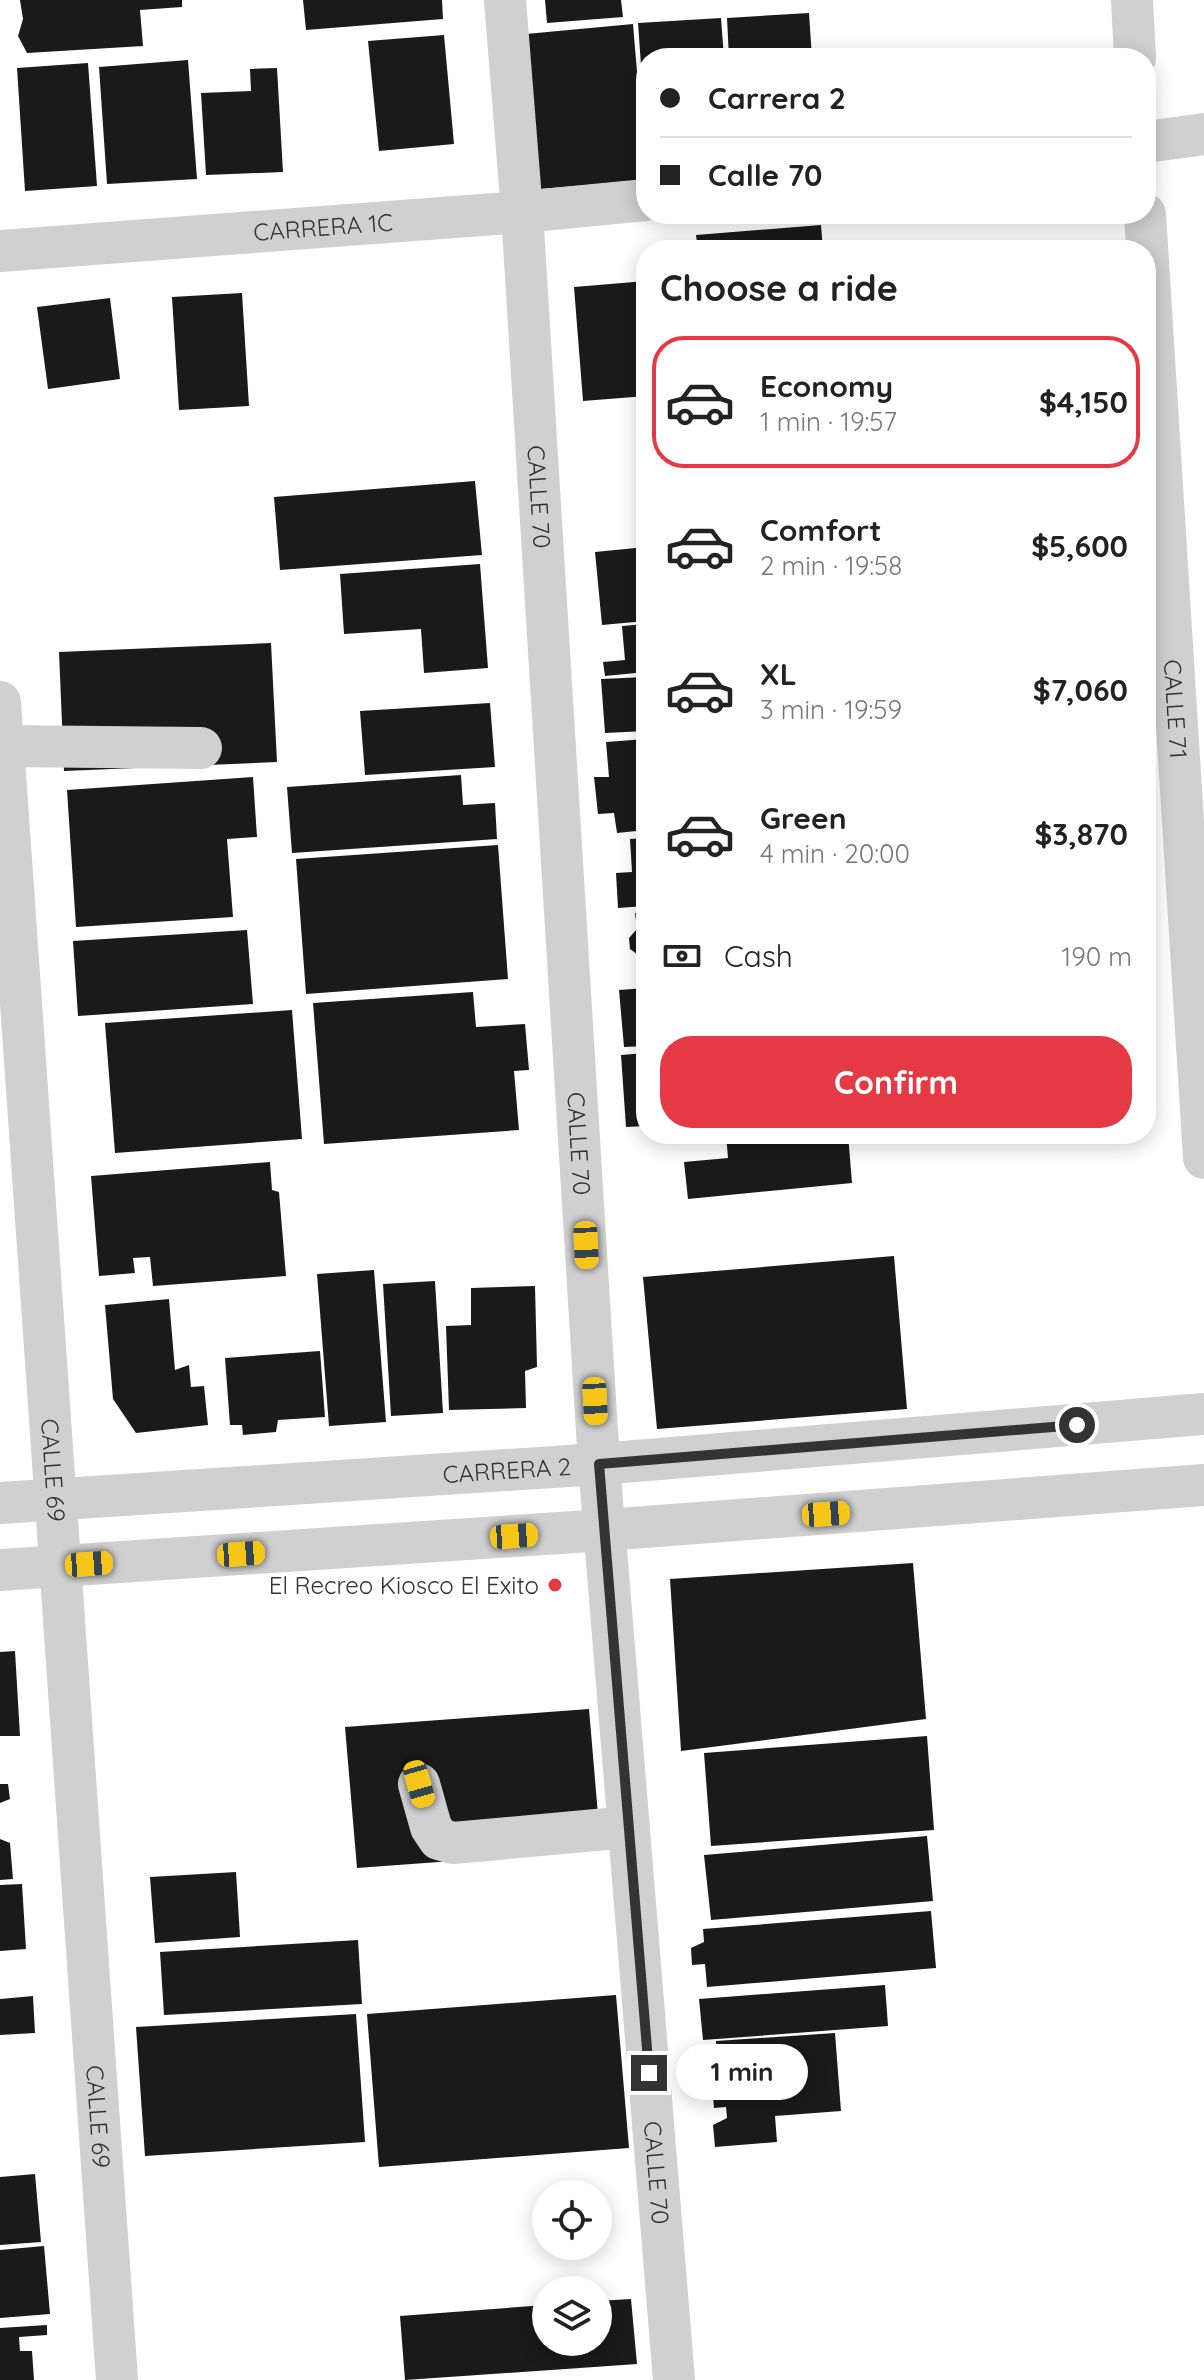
<!DOCTYPE html>
<meta charset="utf-8">
<style>
:root{--surface:#fff;--page:#f6f6f6;--text:#222;--muted:#767676;--line:#e0e0e0;--accent:#e63946}
body{margin:0;font-family:Quicksand,sans-serif;background:var(--page);color:var(--text);height:100vh;display:flex;flex-direction:column;font-size:30px;white-space:nowrap}
*{box-sizing:border-box;margin:0}
p{font-size:26px;color:var(--muted)}
.icon{flex:none;width:44px;height:44px;fill:none;stroke:currentColor;stroke-width:2;stroke-linecap:round;stroke-linejoin:round}
.map{position:relative;flex:1;overflow:hidden}
.side{position:absolute;left:636px;top:240px;width:520px;height:904px;display:flex;flex-direction:column;background:var(--surface);border-radius:32px;box-shadow:0 4px 20px #0003}
.side>*{flex:none}
.hud{position:absolute;left:636px;top:48px;width:520px;height:176px;border-radius:32px;box-shadow:0 4px 20px #0003;display:grid;align-content:center;height:176px;padding:0 24px;background:var(--surface)}
.controls{position:absolute;left:532px;top:2180px;display:grid;gap:16px}
.controls a{display:grid;place-items:center;width:80px;height:80px;border-radius:50%;background:var(--surface);box-shadow:0 4px 20px #0003;font-size:40px}
.end{position:absolute;width:36px;height:36px;margin:-18px;border:10px solid #333;background:#fff;box-shadow:0 0 0 4px #fff}
.from{border-radius:50%}
.bubble{position:absolute;height:56px;border-radius:28px;background:var(--surface);box-shadow:0 4px 20px #0003;font-size:26px;font-weight:800;line-height:56px;text-align:center}
.car{position:absolute;width:24px;height:48px;margin:-24px -12px;border-radius:10px;box-shadow:0 0 6px 2px #0007;background:linear-gradient(#f5c518 24%,#345 0 40%,#f5c518 0 76%,#345 0 86%,#f5c518 0)}
.hud b{display:flex;align-items:center;gap:28px;height:76px;font-size:30px}
.hud b+b{border-top:2px solid var(--line)}
.hud i{width:20px;height:20px;background:var(--text)}
ul{padding:0;list-style:none}
li{display:flex;align-items:center;gap:24px;height:132px;margin:0 16px 12px;padding:0 8px;border:4px solid transparent;border-radius:32px}
li div{flex:1}
li b{display:block;font-size:30px}
li em{font-style:normal;font-weight:800}
li.on{border-color:var(--accent)}
li>.icon{width:72px;height:72px;stroke-width:1.5}
h2{padding:0 24px;font-size:36px;line-height:96px}
.pay{display:flex;align-items:center;gap:20px;height:88px;padding:0 24px;font-size:30px}
.pay p{margin-inline-start:auto}
.button{display:flex;gap:16px;margin-top:auto;padding:16px 24px}
.button a{flex:1;height:92px;border-radius:32px;background:var(--accent);color:#fff;font-size:32px;font-weight:800;line-height:92px;text-align:center}
.map>svg:first-child{display:block}
.building{fill:#1a1a1a}
.lines{fill:none;stroke-linecap:round;stroke-linejoin:round}
.minor{stroke:#d0d0d0;stroke-width:42}
.route{stroke:#333;stroke-width:10}
.poi-dot{fill:#e63946;stroke:#fff;stroke-width:3}
.labels{text-anchor:middle;dominant-baseline:central;stroke-width:8;stroke-linejoin:round;paint-order:stroke}
.street-label{font-size:24px;fill:#333;stroke:#fff}
.poi-label{font-size:24px;fill:#333;stroke:#fff;text-anchor:end}
</style>
<div class="map">
<svg width="1204" height="2380" viewBox="0 0 1204 2380">
<rect width="100%" height="100%" fill="#fff"/>
<path class="building" d="M20,0h162v7l-42,3 3,36 -116,7 -9,-17 5,-17z
M303,0h139l1,19 -137,11z
M545,0h76l2,17 -76,6z
M809,13l3,45h-83l-2,-40z
M721,18l3,40h-78v48l-2,1 -6,-84z
M633,24l13,156 -106,9 -14,-155z
M444,35l10,109 -75,7 -11,-110z
M188,60l9,119 -90,5 -8,-117z
M88,63l9,123 -72,5 -8,-123z
M277,68l6,104 -77,3 -5,-82 50,-2 -1,-22z
M821,225l2,25h-125l-2,-15z
M646,281v115l-63,5 -9,-114z
M242,293l7,113 -70,4 -7,-113z
M110,298l10,81 -72,10 -11,-82z
M475,481l7,74 -202,15 -6,-73z
M646,547v74l-44,4 -7,-73z
M480,564l8,104 -64,5 -3,-44 -77,5 -4,-60z
M646,624v48l-41,4 -2,-14 22,-2 -3,-34z
M271,643l6,119 -213,9 -5,-119z
M646,677v54l-41,2 -4,-54z
M490,703l5,64 -130,8 -5,-64z
M646,739v91l-29,3 -3,-20 -16,1 -4,-37h15l-3,-35z
M461,775l2,30 32,-2 2,36 -205,14 -5,-66z
M253,777l4,60 -30,2 6,78 -157,10 -9,-137z
M646,838v68l-28,2 -2,-35 16,-1 -2,-33z
M498,845l10,134 -202,15 -10,-135z
M646,912v57l-4,1 -1,-13 -11,-8 -1,-11 8,-9 -2,-16z
M247,930l6,74 -175,12 -5,-75z
M646,988v58l-22,1 -5,-57z
M473,992l3,35 49,-3 4,46 -15,1 5,59 -195,14 -11,-141z
M292,1010l10,129 -187,14 -10,-130z
M646,1053v73l-20,1 -5,-72z
M726,1134h122l4,49 -164,16 -4,-37 44,-4z
M270,1162l2,28 7,2 7,84 -133,10 -3,-29 -17,1 2,15 -36,3 -8,-100z
M894,1256l13,153 -250,20 -14,-152z
M374,1270l12,152 -57,4 -12,-152z
M435,1281l8,132 -52,3 -8,-132z
M535,1286l2,81 -12,4 1,37 -77,2 -3,-84 25,-1v-37z
M169,1299l6,71 14,-5 2,22 13,-1 4,39 -72,8 -23,-34 -8,-94z
M320,1351l5,66 -47,3 -2,12 -33,3 -1,-10h-12l-5,-67z
M913,1563l13,156 -245,32 -11,-172z
M15,1651l5,85h-20v-84z
M589,1709l12,141 -244,18 -12,-141z
M927,1736l7,94 -223,16 -7,-93z
M0,1784h8l2,15 -10,4z
M927,1836l6,65 -222,19 -7,-65z
M0,1839l10,4 3,36 -13,1z
M236,1872l4,65 -85,6 -5,-66z
M22,1884l4,65 -26,2v-66z
M931,1911l5,57 -229,19 -2,-23 -13,1 -1,-17 13,-6 -1,-13z
M358,1940l4,64 -198,11 -4,-63z
M885,1985l3,41 -185,14 -4,-41z
M616,1995l13,153 -250,19 -12,-153z
M33,1996l2,37 -35,2v-36z
M356,2014l9,128 -220,14 -9,-129z
M835,2033l6,78 -66,5 2,26 -62,5 -2,-22 14,-7 -1,-11 -12,1 -2,-23 -14,1 -3,-29 22,-2 -1,-14z
M35,2174l6,68 -41,3v-68z
M44,2246l6,68 -50,4v-68z
M631,2299l6,65 -232,16 -5,-64 146,-11v37h52v-41z
M47,2325v10l-28,2 1,14h12l2,29h-34v-52z"/>
<g class="lines">
<g class="minor">
<path id="s1" d="M505,0l17,212 77,1252 75,916"/>
<path d="M1132,0l3,58"/>
<path d="M1146,142l58,-8"/>
<path id="s2" d="M1145,214l59,944"/>
<path id="s3" d="M0,251l522,-39 124,-12"/>
<path id="s4" d="M0,702l117,1678"/>
<path d="M3,746l198,2"/>
<path id="s5" d="M0,1503l599,-39 605,-50"/>
<path d="M0,1570l605,-40 599,-45"/>
<path d="M419,1784l12,43 8,12 14,4 176,-16"/>
</g>
</g>
<g class="lines">
<path class="route" d="M649,2073l-50,-609 478,-39"/>
</g>
<circle class="poi-dot" cx="555" cy="1585" r="8"/>
<g class="labels">
<g class="street-label">
<text stroke="none"><textPath href="#s3" startOffset="324">CARRERA 1C</textPath></text>
<text stroke="none"><textPath href="#s1" startOffset="498">CALLE 70</textPath></text>
<text stroke="none"><textPath href="#s2" startOffset="496">CALLE 71</textPath></text>
<text stroke="none"><textPath href="#s1" startOffset="1146">CALLE 70</textPath></text>
<text stroke="none"><textPath href="#s4" startOffset="770">CALLE 69</textPath></text>
<text stroke="none"><textPath href="#s5" startOffset="508">CARRERA 2</textPath></text>
<text stroke="none"><textPath href="#s4" startOffset="1418">CALLE 69</textPath></text>
<text stroke="none"><textPath href="#s1" startOffset="2178">CALLE 70</textPath></text>
</g>
<g class="poi-label">
<text x="539" y="1585">El Recreo Kiosco El Exito</text>
</g>
</g>
</svg>
<div class="controls">
<a><svg class="icon" aria-label="locate" viewBox="0 0 24 24"><circle cx="12" cy="12" r="6"/><path d="M12 2v4M12 18v4M2 12h4M18 12h4"/></svg></a>
<a><svg class="icon" aria-label="layers" viewBox="0 0 24 24"><path d="M12 4l9 5-9 5-9-5zM3 14l9 5 9-5"/></svg></a>
</div>
<i class="end from" style="left:1077px;top:1425px"></i>
<i class="end" style="left:649px;top:2073px"></i>
<div class="bubble" style="left:676px;top:2044px;width:132px">1 min</div>
<i class="car" style="left:586px;top:1245px;rotate:177deg"></i>
<i class="car" style="left:595px;top:1401px;rotate:177deg"></i>
<i class="car" style="left:826px;top:1514px;rotate:86deg"></i>
<i class="car" style="left:514px;top:1536px;rotate:86deg"></i>
<i class="car" style="left:241px;top:1554px;rotate:86deg"></i>
<i class="car" style="left:89px;top:1564px;rotate:86deg"></i>
<i class="car" style="left:419px;top:1784px;rotate:164deg"></i>
<div class="hud">
<b><i class="from"></i>Carrera 2</b>
<b><i></i>Calle 70</b>
</div>
<section class="side">
<h2>Choose a ride</h2>
<ul>
<li class="on"><svg class="icon" aria-label="car" viewBox="0 0 24 24"><path d="M5 17H2v-5l4-1 3-4h7l3 4 3 1v5h-3M9 17h6M6 11h13"/><circle cx="7" cy="17" r="2"/><circle cx="17" cy="17" r="2"/></svg><div><b>Economy</b><p>1 min · 19:57</p></div><em>$4,150</em></li>
<li><svg class="icon" aria-label="car" viewBox="0 0 24 24"><path d="M5 17H2v-5l4-1 3-4h7l3 4 3 1v5h-3M9 17h6M6 11h13"/><circle cx="7" cy="17" r="2"/><circle cx="17" cy="17" r="2"/></svg><div><b>Comfort</b><p>2 min · 19:58</p></div><em>$5,600</em></li>
<li><svg class="icon" aria-label="car" viewBox="0 0 24 24"><path d="M5 17H2v-5l4-1 3-4h7l3 4 3 1v5h-3M9 17h6M6 11h13"/><circle cx="7" cy="17" r="2"/><circle cx="17" cy="17" r="2"/></svg><div><b>XL</b><p>3 min · 19:59</p></div><em>$7,060</em></li>
<li><svg class="icon" aria-label="car" viewBox="0 0 24 24"><path d="M5 17H2v-5l4-1 3-4h7l3 4 3 1v5h-3M9 17h6M6 11h13"/><circle cx="7" cy="17" r="2"/><circle cx="17" cy="17" r="2"/></svg><div><b>Green</b><p>4 min · 20:00</p></div><em>$3,870</em></li>
</ul>
<div class="pay"><svg class="icon" aria-label="cash" viewBox="0 0 24 24"><path d="M3 7h18v10H3z"/><circle cx="12" cy="12" r="2"/></svg>Cash<p>190 m</p></div>
<div class="button"><a>Confirm</a></div>
</section>
</div>
